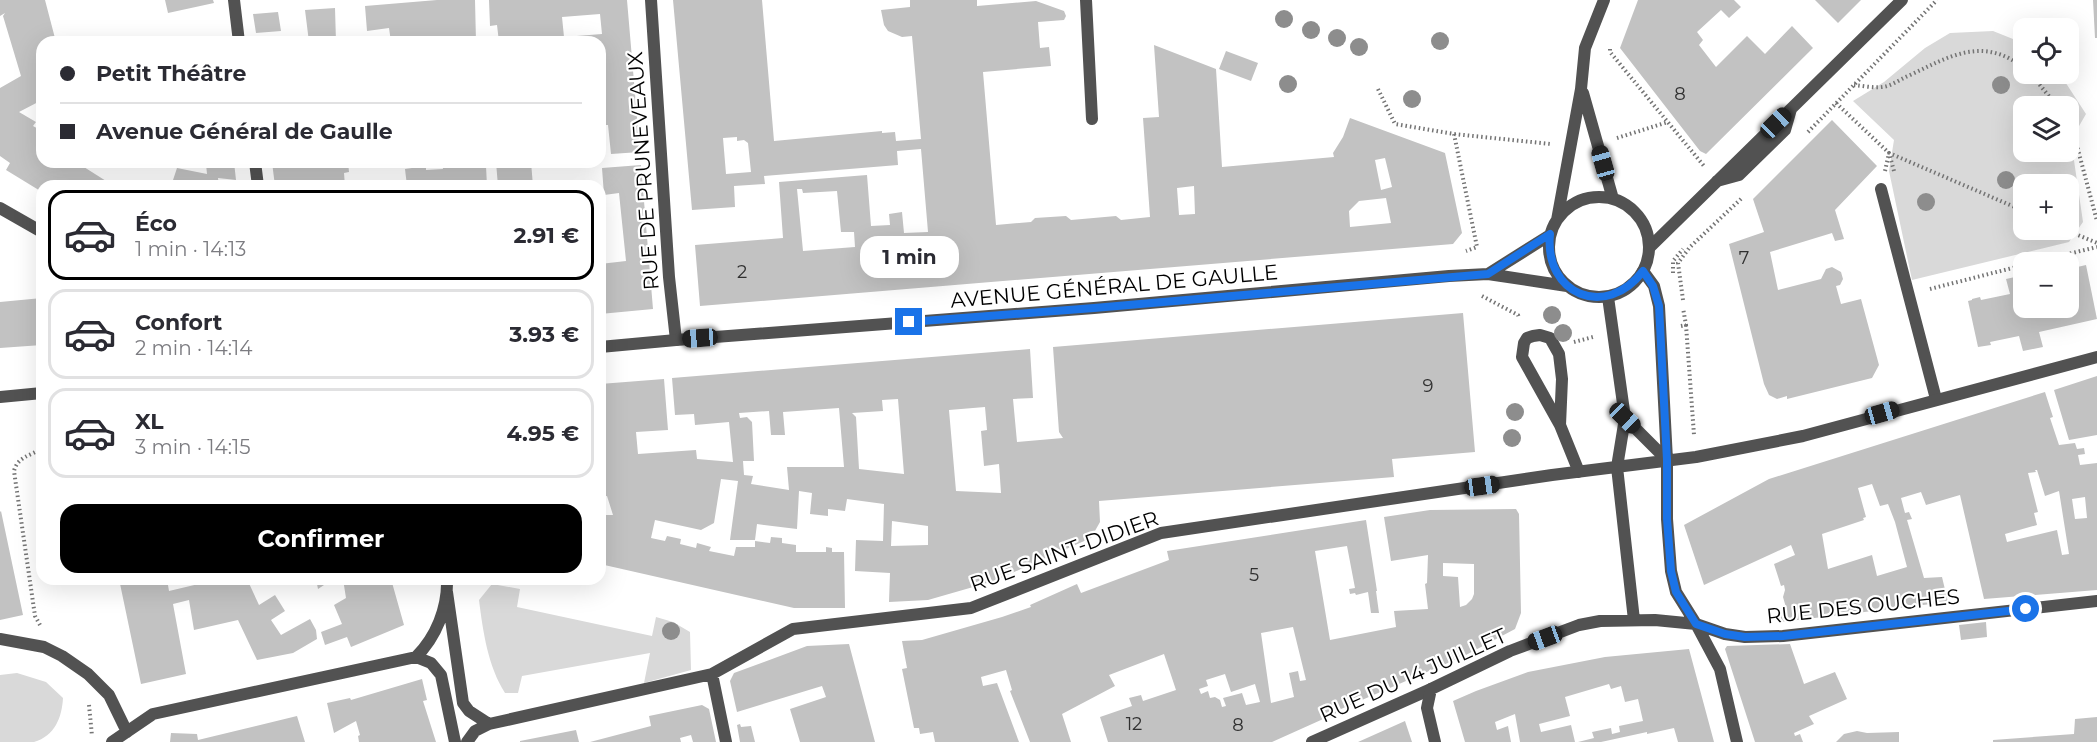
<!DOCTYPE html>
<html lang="fr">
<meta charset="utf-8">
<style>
:root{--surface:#fff;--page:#f7f7f7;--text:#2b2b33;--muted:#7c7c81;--line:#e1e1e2;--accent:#000}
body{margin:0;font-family:Montserrat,sans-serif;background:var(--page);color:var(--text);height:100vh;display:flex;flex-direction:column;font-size:22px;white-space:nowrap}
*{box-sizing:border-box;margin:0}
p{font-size:20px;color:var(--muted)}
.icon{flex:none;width:33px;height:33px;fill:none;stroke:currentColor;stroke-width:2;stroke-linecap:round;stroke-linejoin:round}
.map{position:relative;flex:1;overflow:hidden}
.side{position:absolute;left:36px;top:180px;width:570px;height:405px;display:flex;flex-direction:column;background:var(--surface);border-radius:18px;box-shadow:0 6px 24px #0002}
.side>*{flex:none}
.hud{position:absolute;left:36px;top:36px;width:570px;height:132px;border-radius:18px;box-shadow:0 6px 24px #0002;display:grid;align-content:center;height:132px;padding:0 24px;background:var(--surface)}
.tools{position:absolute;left:2013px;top:18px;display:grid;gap:12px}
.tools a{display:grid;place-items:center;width:66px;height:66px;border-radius:12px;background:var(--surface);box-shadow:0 6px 24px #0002;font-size:30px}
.end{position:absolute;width:27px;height:27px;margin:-14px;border:8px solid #1a73e8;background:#fff;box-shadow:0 0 0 3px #fff}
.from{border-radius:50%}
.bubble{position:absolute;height:42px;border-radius:18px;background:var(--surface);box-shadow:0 6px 24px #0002;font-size:20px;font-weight:700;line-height:42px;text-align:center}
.car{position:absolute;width:18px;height:36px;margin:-18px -9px;border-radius:8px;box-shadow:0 0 4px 2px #0007;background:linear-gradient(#222 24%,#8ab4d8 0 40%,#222 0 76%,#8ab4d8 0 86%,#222 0)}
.hud b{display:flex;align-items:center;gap:21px;height:57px;font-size:22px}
.hud b+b{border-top:2px solid var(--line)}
.hud i{width:15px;height:15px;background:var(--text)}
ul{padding:10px 0 0;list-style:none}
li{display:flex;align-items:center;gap:18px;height:90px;margin:0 12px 9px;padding:0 12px;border:3px solid var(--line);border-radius:18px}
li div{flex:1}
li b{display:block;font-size:22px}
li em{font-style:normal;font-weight:700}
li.selected{border-color:var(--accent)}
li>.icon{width:54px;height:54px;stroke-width:1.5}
.button{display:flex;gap:12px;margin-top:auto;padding:12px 24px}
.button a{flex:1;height:69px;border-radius:18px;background:var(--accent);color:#fff;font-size:24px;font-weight:700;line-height:69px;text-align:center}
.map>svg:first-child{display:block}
.green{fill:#d9d9d9;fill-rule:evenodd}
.building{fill:#c2c2c2;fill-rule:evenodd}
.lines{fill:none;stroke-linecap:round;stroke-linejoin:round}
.path{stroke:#747474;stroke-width:4;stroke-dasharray:1.5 3;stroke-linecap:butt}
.service{stroke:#525252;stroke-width:12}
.pedestrian{stroke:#525252;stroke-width:12}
.minor{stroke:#525252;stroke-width:12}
.tertiary{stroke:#525252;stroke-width:12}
.tree{fill:#8d8d8d}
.route{stroke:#1a73e8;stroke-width:8}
.labels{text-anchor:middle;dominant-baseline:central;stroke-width:4.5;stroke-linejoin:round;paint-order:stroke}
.number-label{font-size:18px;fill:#303030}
.street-label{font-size:21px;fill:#000;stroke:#fff}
</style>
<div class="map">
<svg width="2097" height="742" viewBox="0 0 2097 742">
<rect width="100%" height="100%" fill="#fff"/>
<path class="green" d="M1993,31l30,12 1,31h36l26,40 -15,26 12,82 -14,20 -157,38 -23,-109 5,-31 -41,-39 31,-19 41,-34 25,-15zM2024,106h44v46h-44zM2024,184h44v46h-44z
M492,584l28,5 -3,18 135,29 4,-19 17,5 17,10 1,38 -47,13 6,-30 -128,23 -4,17h-13c-17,-27 -22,-61 -26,-93z
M17,673l29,9 17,16c-1,19 -8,38 -29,44 -10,0 -24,0 -34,0v-67z"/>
<path class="building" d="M0,0h45l11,42h-14v58l-23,12 17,10 -3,4 9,5v31h34l38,24h-72v6l-36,-22 4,-7 -10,-7v-68l21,-12 -18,-60 2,-3 -5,3z
M165,0h48l1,3 -46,10z
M437,0h38l1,42h-85l-2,-14 -22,3 -2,-25z
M489,0h138l13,152 -29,2 -3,-29h-8v-83h-101l-2,-17 -7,1zM600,14l2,20 -38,3 -2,-20z
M673,0h89l12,141 108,-10v2l13,-1 1,9 25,-2 -9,-103 -10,1 -14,-6 -4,-6 -3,-15 29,-3v-7h67v6l59,-5 28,10 2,5 -2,4 -26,2 2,26 9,-1 2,19 -68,6 13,153 35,-3 4,-4 31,-2 5,4 45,-4 5,4 29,-3 -7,-99 16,-1 -5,-72 62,24 6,98 112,-10 -1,-4 10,-16 7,-19 95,35 17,80 -9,11 -753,62 -5,-61 88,-7 -4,-56 88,-7 4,51 19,-1 -1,-11 13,-2 2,21 24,-1 -7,-83 -24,2 1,14 -134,11 1,8 -31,2 1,21 -43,3zM737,137v4l7,-1 4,3 3,29 -25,2 -3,-36zM1385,158l7,29 -11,3 -6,-30zM1194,186l1,28 -16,1 -2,-27zM797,189h5l1,4 34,-2 4,41h13l1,15 -52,4zM1386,198l5,25 -41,4 -1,-16 10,-10z
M1638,0h96l7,7 -12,11 -8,-8 -24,22 6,8 -4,5 17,22 31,-31 18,18 27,-28 21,22 -107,106 -6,-3 -80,-103z
M1815,0h46l-23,23z
M2093,0h4v38h-2z
M335,8l1,34h-27l-4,-32z
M278,12l3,19 -25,2 -3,-19z
M1226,51l32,12 -7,18 -32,-12z
M1832,120l45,46 -42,44 9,29 -9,2 -3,-8 -62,19 8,38 43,-11 5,-10 6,-2 9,5 2,7 -3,6 -4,1 5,18 20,-5 18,66 -7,13 -85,21v-3l-10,3 -8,-4 -5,-11 -35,-140 35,-12 -11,-33z
M220,162h14l2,18 -18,-2 1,8h-48l6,-18 30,6 -1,-10z
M272,162h76l1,10 -5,1 1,13h-70z
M442,162h34v4h10l1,20h-80l-2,-17 21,-3v4l17,-1z
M496,162h35l2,24h-35z
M641,165l12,144 -53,5v-50l26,-3 -7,-68 -15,2 -2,-27z
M2086,265l11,54 -58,13 4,15 -20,4 -4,-15 -29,6 1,3 -13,2 -10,-46 4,-1v-1l8,-2 1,3 29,-6 -4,-15 18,-4v33h44v-27l7,-1 -2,-12z
M42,298v47l-42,3v-46z
M1463,313l12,139 -83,7 2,18 -295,24 1,21 -9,16 -97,43 -66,19 -39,2 1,-29 -35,-2 1,-31 27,1 1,-37 -37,-5 -2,12 -17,-2v7l-18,-2 2,-21 -13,-2 -2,38 -40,-5 -2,16h-25l8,-59 -17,-2 -7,44 -13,7 -46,-10 -4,18 14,3 2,-5 14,3 -1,5 16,4 1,-5 14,4 -2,4 25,5 2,-9h19v-6l15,2 1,-6 11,1v5l14,2v7h30v-5l6,1v4h12l1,56h-51l-194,-44v-49h13l-6,-19 -7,1v-113l64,-5 4,51 -32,2 2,22 58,-4 1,9 36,3 -4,-40 -34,3 -1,-11 -19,1 -3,-37 358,-29 3,49 -20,1 4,43 46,-4 -4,-6 -6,-85zM898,399l6,75 -45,-5 -3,-52 -4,-4 31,-2 -1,-11zM985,407l2,23 -6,1 3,35 15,-2 2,29 -45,-2 -7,-81zM839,408l5,59h-57l2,23 -38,-6 2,-8 -9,-1 -1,-14h11l-2,-39 -5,-5 -7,1 -1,-5 30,-2 2,24h14l-2,-23zM892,521l36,5v19l-37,1z
M2097,376v59l-28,5 -15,-50z
M2045,392l8,25 -3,1 9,27 16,-2 2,6 7,-1 1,6 -7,1 2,10 17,-2v127l-113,9 -24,-104 -34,10 -5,-13 -20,6 4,15 4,-1 3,7 -5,1 17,58 18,-1 6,25 -167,20 -1,-10 7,-1 -4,-14 2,-7 -1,-5 -3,1 -7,-22 21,-9 -4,-10 -87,40 -20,-60 85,-46zM2035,470h2l8,26 14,-5 10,63 -7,1 -5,-25 -50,12 -2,-8 32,-9 -3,-12 4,-1 -10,-39 8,-1zM1872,484l8,22 8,-2 7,18 12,45 -30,9 -5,-21 -44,14 -6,-35 42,-14 -1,-2 3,-1 -8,-29zM2085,497l2,21 -12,1 -3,-20z
M1516,509l3,5 2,99 -6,16 -51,27 -123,53v2l-69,31h-164l-8,-25 32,-11 -3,-8 12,-3 2,6 33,-11 -12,-36 -55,21 6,11 -53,28 9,28h-41l-20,-51 2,-1 -6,-20 -25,7 2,9 14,-3 22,59h-84l-2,-10 -13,2 -1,-6h-5l-12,-59 5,-1 -5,-27 20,-1 80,-23 29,-10 -1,-2 47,-21 4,9 88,-33 -2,-9 199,-31 11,71h-1l3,22h-8l-3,-21 -12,3 -1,-2 -5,1 -1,-5 6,-1 -8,-42 -32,5 15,89 66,-13 -2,-16 34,-2 -3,-25 2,-1 1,-28 -37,6 -7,-44 46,-7zM1443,563l31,1v30l-2,5 -6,6 -6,2 -2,-30 -15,-1zM1293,627l13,53 -6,1 -2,-10 -9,2 5,24 -23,6 -10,-70zM1225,674l6,18 24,-8 5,18 -14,3 -4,-12 -19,5 3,8 -4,1 -2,-7 -5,-3 -5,1 -2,-7 -7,3 -2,-5 9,-3 -2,-6z
M1,511l22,104 -23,5v-108z
M119,579h48l2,12 38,-9 -1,-3h41l12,26 16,-10 10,16 -14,9 10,15 29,-16 6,11 1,9 -24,14 -36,7 -19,-40 -44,10 -5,-30 -16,4 13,70 -45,10z
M316,579h17l-15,10z
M343,579h48l13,46 -53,22 -4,-10 -22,8 -4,-13 21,-8 -8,-19 12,-7z
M1986,622l1,15 -26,3 -2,-15z
M849,644l26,98h-75l-10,-33 36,-12 -4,-11 -85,26 -7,-31 4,-8 73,-27z
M1790,644l14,40 31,-12 12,27 -38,17 5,8 -20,9 1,3 5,-2 3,8h-48l-30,-93 2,-3z
M1689,649l25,93h-36l-4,-14 -27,6v-2l-46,10h-23l16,-4 -2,-6 19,-4 1,6 8,-2 -1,-6 24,-5 -5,-22 -13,3 -4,-16 -10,3 -2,-5 -44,13 5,19 -31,8 2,8 30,-7 4,17h-55l-5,-28 -20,8 2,8 11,-4 3,16h-46l-12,-41 23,-10 52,-19 77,-15z
M422,679l5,21 -4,1 13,41h-77l-1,-6 2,-1 -4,-14 -22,12 -7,-30 23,-5 1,2z
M702,705l7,4 7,33h-23l-2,-7 -11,3 1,4h-91l61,-16 -2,-10z
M297,716l8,26h-135l1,-9 26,1 1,6z
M2097,717v25h-104v-2l81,-6 1,-15z
M1405,721l7,21h-54z
M740,724l1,3 10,-1 4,16h-15l-3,-17z
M576,730l3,12h-59v-1z
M1857,731l10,2 32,-1v10h-63l8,-8z"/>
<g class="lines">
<path class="path" d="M1610,49v3l94,114
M2031,74l26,32
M1854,85c10,1 23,4 33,1 7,-2 14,-7 21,-10 41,-19 74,-41 116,-8
M1378,89l17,35 59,10 97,10
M1836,103l53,50 5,18
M2068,123l5,8 24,90
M1808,132l129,-132
M1454,134l23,113 -11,4
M1617,138l51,-16
M1885,171l4,-18 135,58
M2066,230l31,13
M2035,262l62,-15
M1673,273v-12l10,-12
M1930,289l94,-24
M1482,296l36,19 1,3
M1683,300l-5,-37 12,-16 53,-50
M1686,325l8,110
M1681,326l5,-1 -3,-17
M1574,342l19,-5
M40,625l-5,-9 -21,-145c4,-15 17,-15 28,-23
M89,705l3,31"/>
<path class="service" d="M1086,0l6,119
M1881,189l55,210"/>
<path class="pedestrian" d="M1312,742l119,-53"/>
<path class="minor" d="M234,0l5,42
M651,0l18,277 7,63
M255,162l3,24
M1717,181l22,-6 46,-45 6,-21
M1649,248l253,-248
M1643,271l11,15 5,20 8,154v59l4,52 5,21 20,32 24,45 17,73
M1608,297l17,121 -8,49 17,153
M1625,418l42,42
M1560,425l2,-46 -3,-25 -9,-16 -10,-3 -7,1 -6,2 -3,5 -2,14 38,68 19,47
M447,592l16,111 6,8 20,13
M0,639l44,8 18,9 26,18 21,21 18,37
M416,657l15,6 10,12 14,67
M416,657c20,-20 32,-49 31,-78
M712,674l14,68
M112,742l41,-28 263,-57
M467,742l8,-11 14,-7 223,-50 81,-45 178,-21 190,-75 391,-58 144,-18 107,-21 294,-79
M1435,742l-8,-34 4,-19 79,-38 69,-26 21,-4 55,-1 41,4 29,10 20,3 38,-1 314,-35"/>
<path class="tertiary" d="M1583,93l30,106
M1549 247a50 50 0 1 1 100 0a50 50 0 1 1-100 0Z
M0,208l42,24
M1557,220l24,-131 4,-41 19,-48
M1488,274l62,-39
M600,347l76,-7 418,-32 355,-32 39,-2 79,12
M0,397l42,-4"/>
</g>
<g class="tree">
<circle cx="1284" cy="19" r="9"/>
<circle cx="1311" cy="30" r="9"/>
<circle cx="1337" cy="38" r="9"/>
<circle cx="1440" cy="41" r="9"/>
<circle cx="1359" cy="47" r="9"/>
<circle cx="1288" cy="84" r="9"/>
<circle cx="2001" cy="85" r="9"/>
<circle cx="1412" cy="99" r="9"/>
<circle cx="2006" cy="180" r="9"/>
<circle cx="1926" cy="202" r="9"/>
<circle cx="1552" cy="315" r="9"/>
<circle cx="1563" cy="333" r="9"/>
<circle cx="1515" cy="412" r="9"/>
<circle cx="1512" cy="438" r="9"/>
<circle cx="671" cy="631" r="9"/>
</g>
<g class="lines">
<path class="route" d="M909,322l185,-14 394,-34 62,-40c-6,61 56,86 93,37l10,15 6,20 8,154v59l4,52 5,21 20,32 29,10 20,3 38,-1 243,-27"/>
</g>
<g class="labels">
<g class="number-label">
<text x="1680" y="94">8</text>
<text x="1744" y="258">7</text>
<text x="742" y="272">2</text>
<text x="1428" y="386">9</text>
<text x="1254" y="575">5</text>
<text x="1134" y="724">12</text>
<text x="1238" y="725">8</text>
</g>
<g class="street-label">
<text transform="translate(643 171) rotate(-94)">RUE DE PRUNEVEAUX</text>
<text transform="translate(1114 286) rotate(-5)">AVENUE GÉNÉRAL DE GAULLE</text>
<text transform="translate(1064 551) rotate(-20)">RUE SAINT-DIDIER</text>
<text transform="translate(1863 606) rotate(-6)">RUE DES OUCHES</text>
<text transform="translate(1413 675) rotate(-24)">RUE DU 14 JUILLET</text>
</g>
</g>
</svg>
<div class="tools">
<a><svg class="icon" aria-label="locate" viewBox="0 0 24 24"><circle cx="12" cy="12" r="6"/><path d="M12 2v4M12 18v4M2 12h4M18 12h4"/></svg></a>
<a><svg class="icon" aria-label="layers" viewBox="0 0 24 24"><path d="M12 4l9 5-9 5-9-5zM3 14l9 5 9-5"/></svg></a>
<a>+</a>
<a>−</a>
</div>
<i class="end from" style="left:2026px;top:609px"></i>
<i class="end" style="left:909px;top:322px"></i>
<div class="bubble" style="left:860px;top:236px;width:99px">1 min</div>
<i class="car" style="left:1776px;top:123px;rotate:46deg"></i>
<i class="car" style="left:1603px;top:163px;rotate:344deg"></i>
<i class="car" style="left:700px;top:338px;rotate:266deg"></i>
<i class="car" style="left:1882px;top:413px;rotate:74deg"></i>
<i class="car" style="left:1625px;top:418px;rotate:134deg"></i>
<i class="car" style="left:1482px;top:486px;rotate:82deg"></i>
<i class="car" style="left:1545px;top:638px;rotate:250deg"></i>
<div class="hud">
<b><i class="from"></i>Petit Théâtre</b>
<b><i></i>Avenue Général de Gaulle</b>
</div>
<section class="side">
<ul>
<li class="selected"><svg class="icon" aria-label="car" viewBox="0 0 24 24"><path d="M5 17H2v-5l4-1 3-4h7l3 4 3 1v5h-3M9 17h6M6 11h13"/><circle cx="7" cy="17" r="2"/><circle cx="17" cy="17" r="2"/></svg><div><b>Éco</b><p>1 min · 14:13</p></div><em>2.91 €</em></li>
<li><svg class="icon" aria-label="car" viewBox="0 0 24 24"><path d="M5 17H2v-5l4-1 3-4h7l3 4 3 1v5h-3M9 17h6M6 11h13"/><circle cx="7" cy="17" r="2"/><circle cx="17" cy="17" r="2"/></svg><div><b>Confort</b><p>2 min · 14:14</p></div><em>3.93 €</em></li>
<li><svg class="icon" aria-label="car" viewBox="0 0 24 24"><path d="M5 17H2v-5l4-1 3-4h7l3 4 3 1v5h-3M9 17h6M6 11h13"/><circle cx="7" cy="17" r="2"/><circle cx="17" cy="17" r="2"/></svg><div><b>XL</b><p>3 min · 14:15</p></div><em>4.95 €</em></li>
</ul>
<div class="button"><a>Confirmer</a></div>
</section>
</div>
